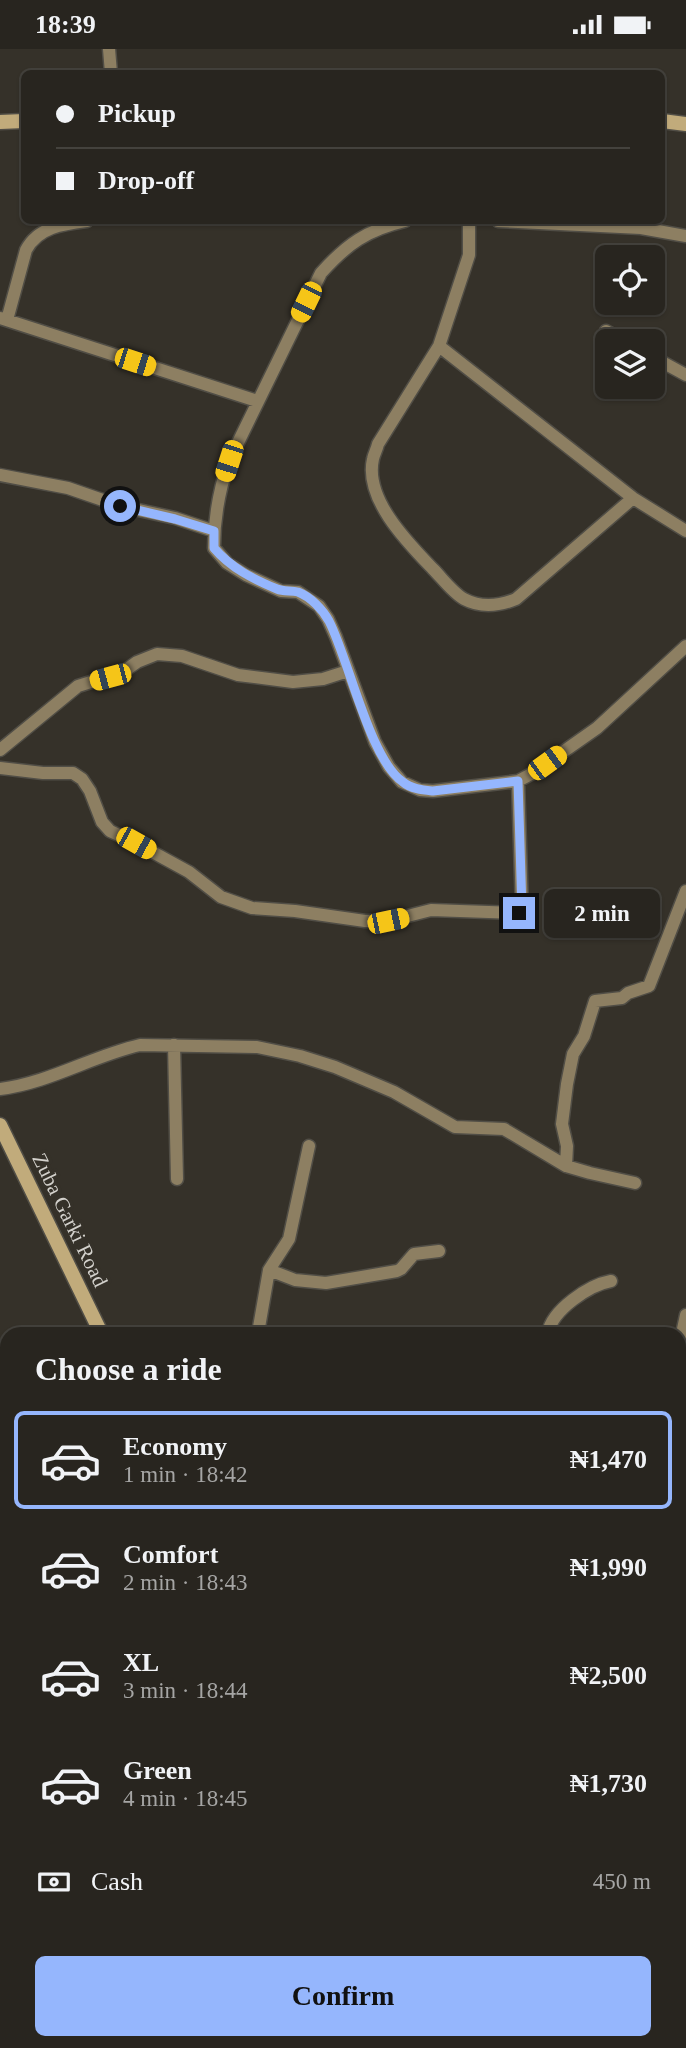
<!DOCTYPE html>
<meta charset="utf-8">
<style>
:root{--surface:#28251f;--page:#34312c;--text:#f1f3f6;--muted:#a5a5a4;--line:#44423d;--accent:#95b6fd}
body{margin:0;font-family:"Times New Roman",serif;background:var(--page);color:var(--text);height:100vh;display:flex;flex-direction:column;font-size:26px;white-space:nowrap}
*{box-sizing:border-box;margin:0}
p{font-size:23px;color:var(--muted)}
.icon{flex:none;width:38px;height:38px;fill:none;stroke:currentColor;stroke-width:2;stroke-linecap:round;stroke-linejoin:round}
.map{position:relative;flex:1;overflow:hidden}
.panel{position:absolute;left:0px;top:1278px;width:686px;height:723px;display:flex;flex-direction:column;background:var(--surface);border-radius:21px 21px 0 0;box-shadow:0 2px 5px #0004,0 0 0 2px var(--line)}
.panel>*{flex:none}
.hud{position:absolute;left:21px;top:21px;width:644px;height:154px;border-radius:10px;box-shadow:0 2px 5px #0004,0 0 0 2px var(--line);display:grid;align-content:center;height:154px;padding:0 35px;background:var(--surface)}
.tools{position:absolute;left:595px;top:196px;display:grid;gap:14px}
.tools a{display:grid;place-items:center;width:70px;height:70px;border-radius:10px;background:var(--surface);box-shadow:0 2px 5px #0004,0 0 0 2px var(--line);font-size:35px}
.end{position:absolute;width:32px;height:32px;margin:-16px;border:9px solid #95b6fd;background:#111;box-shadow:0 0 0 4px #111}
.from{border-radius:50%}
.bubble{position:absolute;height:49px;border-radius:10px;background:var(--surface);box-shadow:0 2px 5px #0004,0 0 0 2px var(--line);font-size:23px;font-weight:800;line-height:49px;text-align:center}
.car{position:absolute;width:21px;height:42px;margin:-21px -10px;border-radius:9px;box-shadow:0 0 5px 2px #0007;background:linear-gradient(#f5c518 24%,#345 0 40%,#f5c518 0 76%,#345 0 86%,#f5c518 0)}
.hud b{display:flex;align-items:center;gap:24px;height:66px;font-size:26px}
.hud b+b{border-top:2px solid var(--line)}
.hud i{width:18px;height:18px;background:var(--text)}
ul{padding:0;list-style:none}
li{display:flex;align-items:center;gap:21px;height:98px;margin:0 14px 10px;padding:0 21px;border:4px solid transparent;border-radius:10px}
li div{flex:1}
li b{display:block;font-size:26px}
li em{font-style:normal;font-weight:800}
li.active{border-color:var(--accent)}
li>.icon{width:63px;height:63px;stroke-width:1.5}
h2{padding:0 35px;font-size:32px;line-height:84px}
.pay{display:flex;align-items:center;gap:18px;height:77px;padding:0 35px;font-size:26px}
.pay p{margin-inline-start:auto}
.action{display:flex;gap:14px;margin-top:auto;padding:14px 35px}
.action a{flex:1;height:80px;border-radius:10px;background:var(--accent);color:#111;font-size:28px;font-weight:800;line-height:80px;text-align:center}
.status{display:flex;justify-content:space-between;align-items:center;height:49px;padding:0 35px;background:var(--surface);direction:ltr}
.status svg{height:19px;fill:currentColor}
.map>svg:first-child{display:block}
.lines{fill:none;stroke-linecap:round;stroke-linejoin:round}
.stream{stroke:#a18a51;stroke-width:2.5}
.street-casing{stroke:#514e46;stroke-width:15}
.secondary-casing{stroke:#514e46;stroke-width:17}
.street{stroke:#8d7f62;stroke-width:12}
.secondary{stroke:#c1ab7b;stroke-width:14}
.route{stroke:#95b6fd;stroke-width:9}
.labels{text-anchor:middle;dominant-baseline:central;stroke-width:7;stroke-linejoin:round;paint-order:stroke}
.street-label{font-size:21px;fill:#d3d1cc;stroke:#353129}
</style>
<div class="status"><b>18:39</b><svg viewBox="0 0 49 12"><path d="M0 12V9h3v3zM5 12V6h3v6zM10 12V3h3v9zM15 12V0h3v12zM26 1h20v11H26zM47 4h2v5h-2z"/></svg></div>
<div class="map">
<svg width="686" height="1999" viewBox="0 0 686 1999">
<rect width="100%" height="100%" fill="#353129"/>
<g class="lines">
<path class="stream" d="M70,1999v-3l7,-3"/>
<defs>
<path id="street" d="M109,0l2,24
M405,172c-38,9 -58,23 -84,52l-92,188c-10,29 -15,57 -15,87l13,15 19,12 35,16 17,1 21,14 9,13 8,18 39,105 14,25 13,15 18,8 13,1 85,-10 15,-8 64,-45 89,-82
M469,172v34l-30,91 -61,98c-1,5 -4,10 -5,15 -9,40 35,84 60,110 9,9 20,24 31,30 17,9 35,7 52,0l117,-101
M498,172l143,7 45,8
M0,269l257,83
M7,271l19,-70c12,-23 37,-26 61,-29
M606,282l18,10
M439,297l194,152 53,33
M653,308l33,18
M0,426l68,13 52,18 55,12 39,13
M0,701l78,-64 45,-14 14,-10 20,-8 25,2 56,19 55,7 30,-3 25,-8
M0,719l43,5h30l9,6 8,12 12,31 8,9 26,12 53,29 32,25 31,11 43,3 70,10h23l43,-11 88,3 3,-3 -4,-129
M174,996l3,134
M0,1040c49,-6 92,-33 140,-44l117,2 43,9 35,11 59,25 61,35 49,2 62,37 1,-20 -5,-22 5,-40 6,-30 11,-18 11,-35 27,-3 6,-5 21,-7 37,-95
M566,1117l24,7 45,10
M269,1221l26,10 31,3 71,-12 4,-2 13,-15 25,-3
M258,1284l11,-63 20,-31 20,-93
M548,1284c4,-23 41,-48 63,-52
M679,1299l7,-33
M0,1342l7,1
M679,1371h7
M679,1656l7,1
M0,1716h7
M679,1810l7,-2
M679,1901l7,5
M241,1993l51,6
M627,1993l6,3 53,1
M496,1999l7,-6"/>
<path id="secondary" d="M662,72l24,3
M0,73l24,-1
M0,1076l101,208
M336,1993l2,6"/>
</defs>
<use href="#street" class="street-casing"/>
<use href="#secondary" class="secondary-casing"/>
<use href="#street" class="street"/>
<use href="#secondary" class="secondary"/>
</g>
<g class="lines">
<path class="route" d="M120,457l55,13 39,12v17c17,20 39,31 63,41 7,3 14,1 21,3 13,5 25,18 31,29 20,39 41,139 74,161 8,7 20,8 30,9l85,-10 4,129 -3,3"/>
</g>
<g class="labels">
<g class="street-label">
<text transform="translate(70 1171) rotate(64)">Zuba Garki Road</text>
</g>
</g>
</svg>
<div class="tools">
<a><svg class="icon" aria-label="locate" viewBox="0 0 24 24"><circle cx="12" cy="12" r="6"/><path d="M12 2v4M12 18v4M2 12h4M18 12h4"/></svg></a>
<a><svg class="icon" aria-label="layers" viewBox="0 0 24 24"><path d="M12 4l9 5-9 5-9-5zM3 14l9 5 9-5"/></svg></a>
</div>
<i class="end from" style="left:120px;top:457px"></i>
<i class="end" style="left:519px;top:864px"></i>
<div class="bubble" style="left:544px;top:840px;width:116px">2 min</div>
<i class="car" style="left:306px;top:253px;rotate:206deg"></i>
<i class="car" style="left:135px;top:313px;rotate:108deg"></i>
<i class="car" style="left:229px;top:412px;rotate:198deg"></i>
<i class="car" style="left:110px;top:628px;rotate:255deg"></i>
<i class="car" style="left:547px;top:714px;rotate:54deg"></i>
<i class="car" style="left:136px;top:794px;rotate:119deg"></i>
<i class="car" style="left:388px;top:872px;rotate:78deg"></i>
<div class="hud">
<b><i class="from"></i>Pickup</b>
<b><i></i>Drop-off</b>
</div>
<section class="panel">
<h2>Choose a ride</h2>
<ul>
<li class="active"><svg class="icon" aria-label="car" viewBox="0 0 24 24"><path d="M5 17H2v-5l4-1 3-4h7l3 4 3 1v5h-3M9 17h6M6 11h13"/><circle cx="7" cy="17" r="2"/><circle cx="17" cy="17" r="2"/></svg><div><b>Economy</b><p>1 min · 18:42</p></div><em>₦1,470</em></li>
<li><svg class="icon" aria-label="car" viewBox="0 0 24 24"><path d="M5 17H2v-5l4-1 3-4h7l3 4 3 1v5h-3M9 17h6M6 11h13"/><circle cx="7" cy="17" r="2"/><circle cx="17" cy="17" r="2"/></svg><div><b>Comfort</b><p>2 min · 18:43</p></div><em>₦1,990</em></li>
<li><svg class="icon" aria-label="car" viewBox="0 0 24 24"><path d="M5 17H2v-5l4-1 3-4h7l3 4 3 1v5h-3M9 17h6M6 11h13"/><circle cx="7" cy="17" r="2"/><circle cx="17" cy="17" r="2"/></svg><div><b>XL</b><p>3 min · 18:44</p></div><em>₦2,500</em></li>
<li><svg class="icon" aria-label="car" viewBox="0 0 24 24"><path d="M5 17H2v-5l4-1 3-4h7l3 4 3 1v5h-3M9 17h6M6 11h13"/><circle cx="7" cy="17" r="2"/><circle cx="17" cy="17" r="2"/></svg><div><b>Green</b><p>4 min · 18:45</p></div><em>₦1,730</em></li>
</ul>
<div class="pay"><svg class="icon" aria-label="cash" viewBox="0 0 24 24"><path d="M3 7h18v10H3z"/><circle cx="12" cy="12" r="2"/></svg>Cash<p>450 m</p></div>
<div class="action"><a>Confirm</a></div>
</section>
</div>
